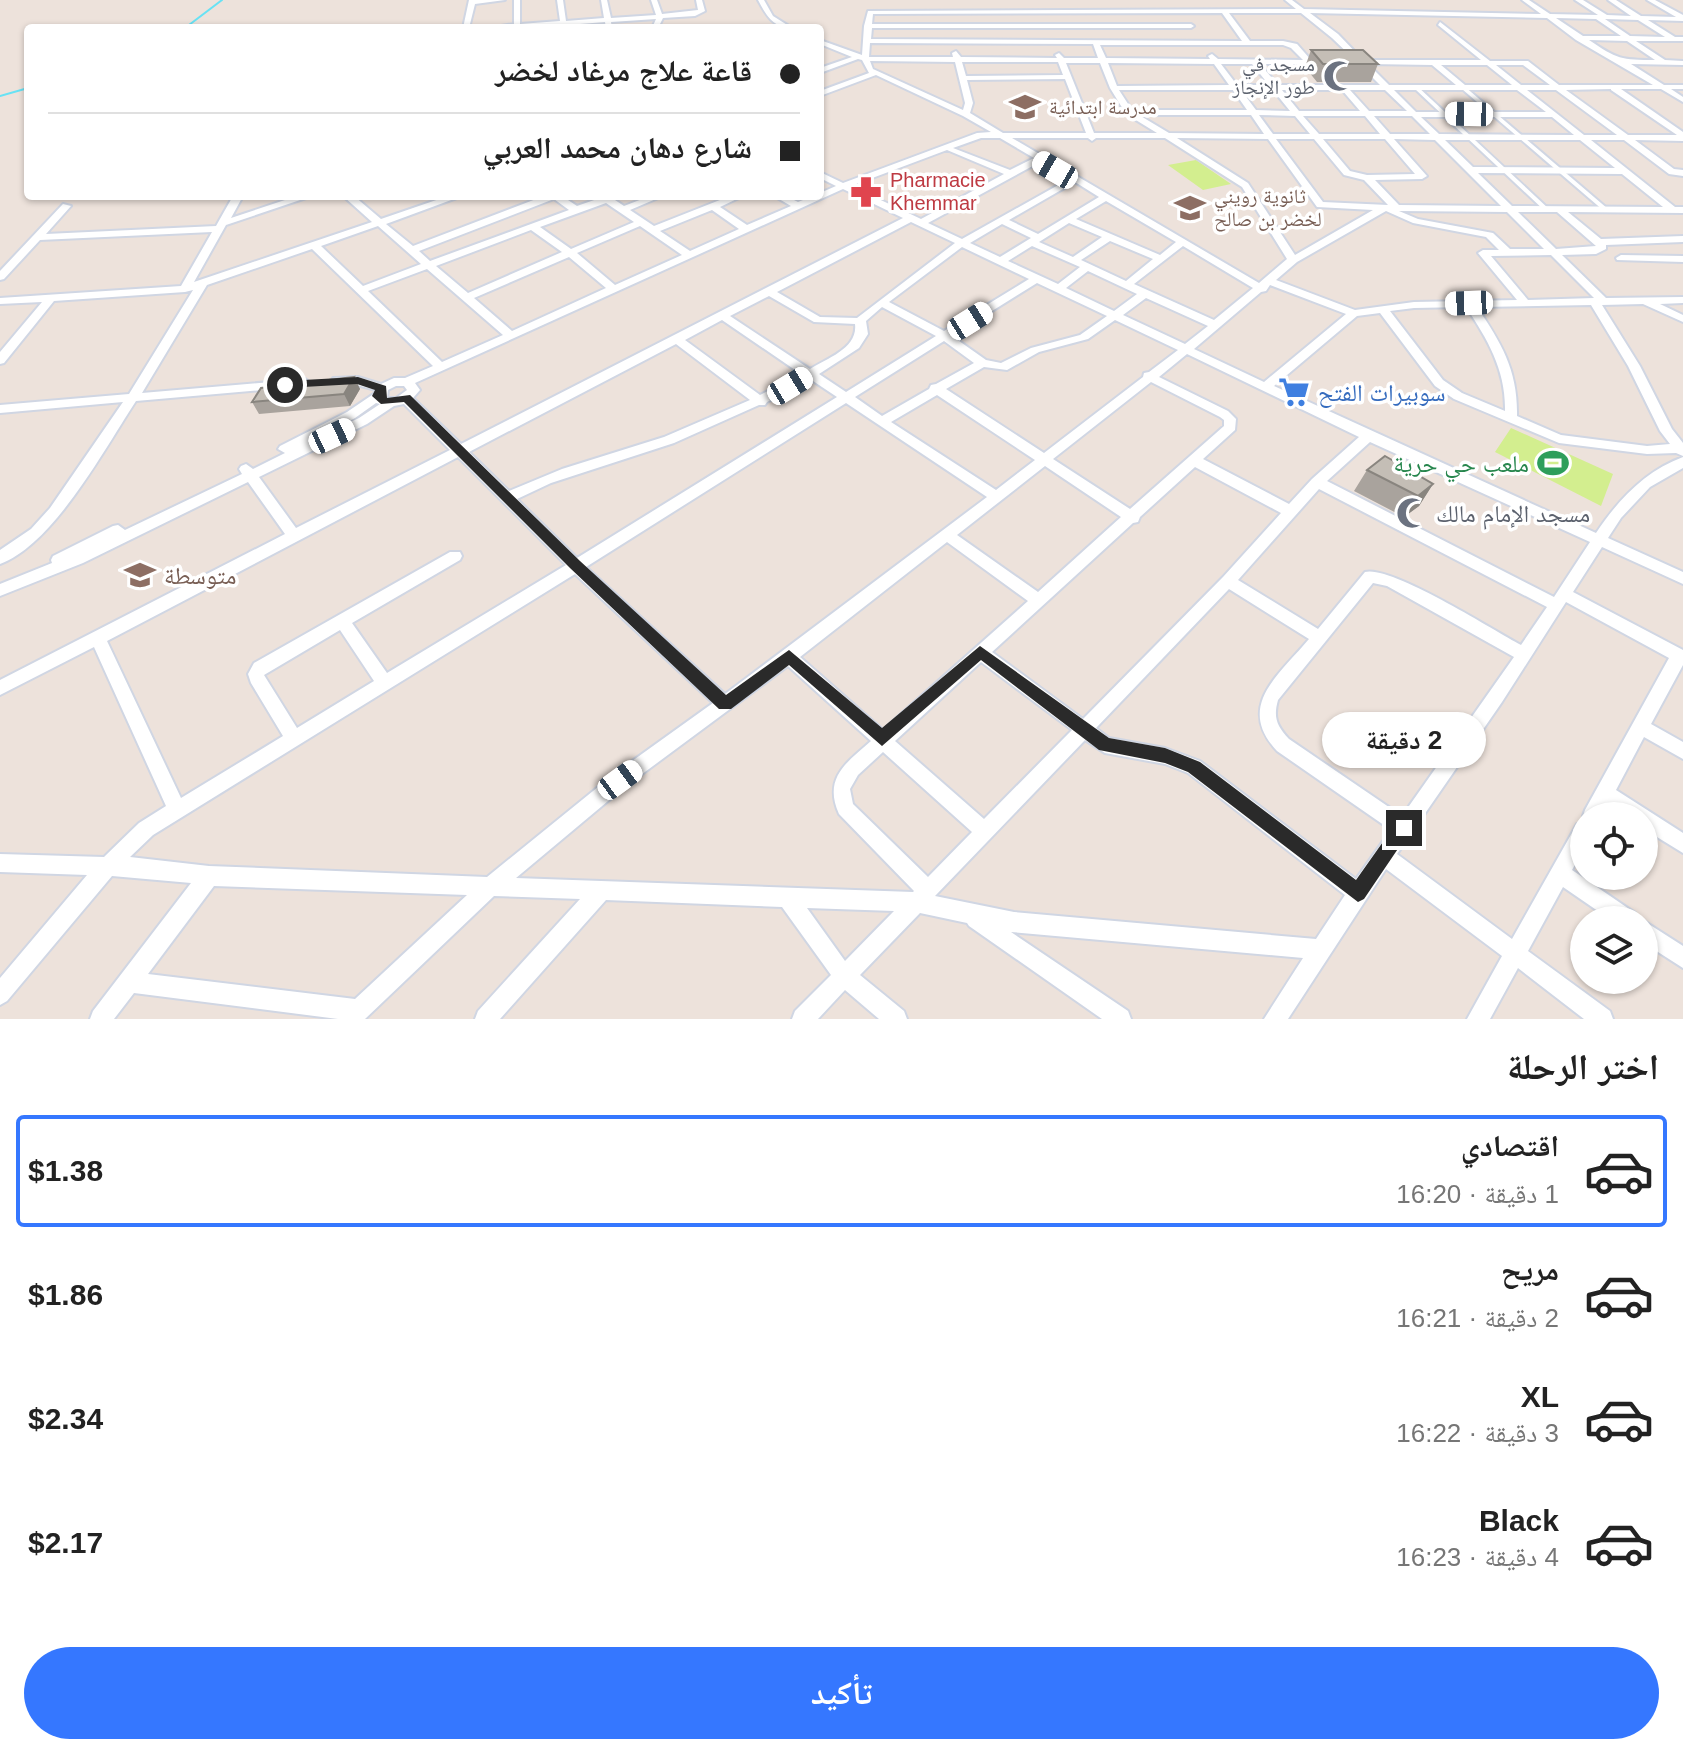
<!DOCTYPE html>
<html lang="ar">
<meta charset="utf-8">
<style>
:root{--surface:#fff;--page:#f2f2f2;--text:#222;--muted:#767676;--line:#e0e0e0;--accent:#3577ff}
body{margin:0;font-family:Arial,"Noto Naskh Arabic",sans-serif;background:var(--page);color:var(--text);direction:rtl;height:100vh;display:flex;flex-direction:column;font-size:30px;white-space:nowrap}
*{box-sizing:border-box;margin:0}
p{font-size:26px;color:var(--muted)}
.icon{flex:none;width:44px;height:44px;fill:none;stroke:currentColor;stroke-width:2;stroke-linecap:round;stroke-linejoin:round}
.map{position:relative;height:1019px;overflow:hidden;direction:ltr}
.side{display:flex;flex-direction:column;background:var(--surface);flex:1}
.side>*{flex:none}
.hud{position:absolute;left:24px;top:24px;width:800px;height:176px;border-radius:8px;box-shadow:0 2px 6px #0004;direction:rtl;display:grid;align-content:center;height:176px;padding:0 24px;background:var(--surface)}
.fabs{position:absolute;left:1570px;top:802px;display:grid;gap:16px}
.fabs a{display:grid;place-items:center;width:88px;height:88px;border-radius:50%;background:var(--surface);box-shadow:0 2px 6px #0004;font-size:40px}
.end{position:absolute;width:36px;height:36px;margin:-18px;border:10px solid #2a2a2a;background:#fff;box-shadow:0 0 0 4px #fff}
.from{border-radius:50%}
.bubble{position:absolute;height:56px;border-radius:28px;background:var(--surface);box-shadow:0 2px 6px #0004;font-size:26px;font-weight:800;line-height:56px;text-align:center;direction:rtl}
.car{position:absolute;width:24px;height:48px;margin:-24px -12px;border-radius:10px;box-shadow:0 0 6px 2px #0007;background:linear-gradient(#fff 24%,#345 0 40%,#fff 0 76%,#345 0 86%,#fff 0)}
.hud b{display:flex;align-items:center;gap:28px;height:76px;font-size:30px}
.hud b+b{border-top:2px solid var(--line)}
.hud i{width:20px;height:20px;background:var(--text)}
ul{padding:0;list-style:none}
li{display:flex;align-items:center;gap:24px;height:112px;margin:0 16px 12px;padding:0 8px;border:4px solid transparent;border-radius:8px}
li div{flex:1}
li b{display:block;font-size:30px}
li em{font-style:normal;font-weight:800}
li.active{border-color:var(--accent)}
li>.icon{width:72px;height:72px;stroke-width:1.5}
h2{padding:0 24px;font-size:36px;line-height:96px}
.cta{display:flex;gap:16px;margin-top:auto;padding:16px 24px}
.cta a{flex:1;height:92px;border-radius:48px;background:var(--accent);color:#fff;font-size:32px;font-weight:800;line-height:92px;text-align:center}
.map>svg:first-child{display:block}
.pitch{fill:#d3ee8f}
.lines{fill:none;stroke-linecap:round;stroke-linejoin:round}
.stream{stroke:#68e2f4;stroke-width:2}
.pedestrian-casing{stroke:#d0d6e3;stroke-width:4}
.minor-casing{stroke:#d0d6e3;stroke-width:4}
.pedestrian{fill:#fff;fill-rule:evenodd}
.minor{fill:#fff;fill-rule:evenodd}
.wall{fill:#a9a39d}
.shaded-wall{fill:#89857f}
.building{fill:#c4beb6;stroke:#89857f;stroke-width:2}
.route{fill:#2a2a2a}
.labels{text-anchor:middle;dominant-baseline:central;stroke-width:7;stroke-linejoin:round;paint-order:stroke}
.far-worship-label{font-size:20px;fill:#5b616d;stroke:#fff;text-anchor:end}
.far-education-label{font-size:20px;fill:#785e54;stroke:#fff;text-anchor:start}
.far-health-label{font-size:20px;fill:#be3a42;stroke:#fff;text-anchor:start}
.shop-label{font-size:24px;fill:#366cbe;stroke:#fff;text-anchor:start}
.leisure-label{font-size:24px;fill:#27864d;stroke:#fff;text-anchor:end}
.worship-label{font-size:24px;fill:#5b616d;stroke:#fff;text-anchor:start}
.education-label{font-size:24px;fill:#785e54;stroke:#fff;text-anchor:start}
</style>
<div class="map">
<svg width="1683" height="1019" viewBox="0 0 1683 1019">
<rect width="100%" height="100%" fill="#ede2db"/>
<path class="pitch" d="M1196,160l35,24 -28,6 -35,-25z
M1511,428l102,46 -12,32 -106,-54z"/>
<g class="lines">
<path class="stream" d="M185,28l37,-28
M0,96l28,-8"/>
<defs>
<path id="pedestrian" d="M1417,86l133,124v2h-4l-131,-123 -1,-1z
M1464,86l144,123v2h-4l-142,-122 -1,-1z"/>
<path id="minor" d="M469,0h36l-30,4 -6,24h-6z
M514,0h6v24l40,-3 -3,-21h6l3,21 38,-3 -3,-18h6l4,18 45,-3 -5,-15h6l5,14 36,-4 -2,-10h6l3,11 -10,5 -32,2 -5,10h-6l4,-9 -45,3 1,6h-6l-1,-6 -38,3v3h-6l-1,-3 -71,3 25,-4z
M758,0h6l9,16 19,12c-19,0 -26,-13 -34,-28z
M1285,0h7l12,9 237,5 -19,-14h7l21,14 48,1 -23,-15h8l24,15 24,1 -23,-16h8l25,16 35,1 -29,-17h8l28,15v6l-35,-1 27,17h8v4h-47l29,19 18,1v4l-52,-1 33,21h19v4h-12l12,8v5l-22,-13h-40l62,43v9l-48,-1 39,29 9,1v6l-14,-2 -45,-34h-33l84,67h8v6l-115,-1 33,27 82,-3v6l-77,3v4l-10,5 -34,1 44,43 77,-1v6l-23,1 23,11v7l-40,-18 -41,1 38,61 32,63 11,14v13l-7,-3 -29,1 -88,-11 -105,-44 -19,-13 -55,-73 -23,3 -83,70 322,147c22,-33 49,-62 87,-76v11l-33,19 -29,31 -13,20 75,34v12l-81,-37 -29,45 110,58v15l-32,59 32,18v17l-39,-22 -28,53 67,43v20l-39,-24v-13h-21l-16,-10 -5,10h-18v3l-1,-3 2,-6 84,-152 -103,-56 -64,100 -105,152 115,85 65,-115 7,-3v27l-12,22 63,43 3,7h-27l-48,-33 -35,64 82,60 3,8h-29l-66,-51 -28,51h-23l35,-63 -116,-87 -98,150h-24l39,-61 -292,-26 117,79 3,8h-29l-133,-93 -2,-3 -47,-10 -60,62 44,36 3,8h-28l-34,-29 -27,29h-26l3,-8 36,-36 -49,-68 -176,-7 -106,119h-25l3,-8 102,-112 -86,-3 -129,123h-27l-204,-26 -20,26h-24l3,-8 98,-128 -79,-7 -105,125 -7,4v-27l87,-103 -87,-3v-18l104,3 35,-34 27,-17 -72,-159 -94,48v-15l285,-146 -37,-52 -165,81 -83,33v-12l52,-21 -1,-3 2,-4 60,-30 5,-1 7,5 117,-56 -3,-5 2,-3 5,-2 7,5 32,-16 -7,-4 2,-3 67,-34 28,-19 1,-3 -19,-5 -24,-1 -2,-3 2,-3 25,-1 23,7 13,-6h11l28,-12 -121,-117 -105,36 -65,108 163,-14 6,4 -2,3 -173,15c-31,47 -82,143 -136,163v-14l31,-21 19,-21 73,-106 -123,11v-8l129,-11 64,-104 -8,2 -131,9 -50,62 -4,1v-12l42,-50 -42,2v-6l181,-12 31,-54 -172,8 -36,39 -4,1v-9l63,-67 8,2 -25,28 170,-8 17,-30h10l-12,22 66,-22h15l-86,29 -32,57 178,-60 -29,-26h11l27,23 67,-23h14l-76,28 27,22 131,-50h18l15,10 23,-8 -2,-2h11l15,10 26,-10h13l-33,14 24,16 76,-30h13l-23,11 27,18 44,-19 -17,-10h12l12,6 15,-6h7v-3l16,-7 -16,-8v-6l23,11 134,-50 14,-1 -28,-16 -87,-41 -56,21v-5l49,-18 -7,-13 -4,-1 -38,14v-5l32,-11 -32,-13v-4l42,15 2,-29 4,-15 428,-2zM1222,13l20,28 -371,-2 1,-11h319l3,-2 -3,-2h-319l1,-10zM1229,13h72l31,25 23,22 -2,4h6l21,21h-102l-18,-21h63l4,-2 -16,-2 -14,-16 -14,-3h-33zM1310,13l237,5 29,22 77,45h-94l-31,-24h-38l-50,-39 -2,3 43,35h-118l-25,-26zM1556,18l40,1 25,17h-38zM1605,19l33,1 27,17 -35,-1zM1589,40l38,1 28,19c-34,0 -38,-1 -66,-20zM870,43l223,1 5,14h-34l-5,-5 -4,2 2,3 -96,-1 -5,-6 -4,2 1,4h-84zM1100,45h183l8,3 12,12 -85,-1 -6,-5 -4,2 2,3 -104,-1zM870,61l85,1 10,41 -2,7 -90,-41zM962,62h96l5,13 -97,1zM1066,63h34l10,25 16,26 31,19h-63zM1108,63l106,1 15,21 -112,1zM1221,64h31l17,21h-32zM1368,64l64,1 24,20h-67zM1441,65h46l25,20h-47zM1496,65h27l27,20h-29zM1065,79l21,54h-83l-33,-20 3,-10 -6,-23zM1611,89v1l66,45h-49l-62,-45zM1119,90h114l14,20h-115zM1241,90h32l17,21 -34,-1zM1282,90h60l18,21h-61zM1350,90h35l22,21h-38zM1394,90h123l29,22h-130zM1527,90h29l61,45h-33zM1139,115h112l13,19 -95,-1zM1259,115l36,1 15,18h-37zM1303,116h62l15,18h-61zM1374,116h38l18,18h-40zM1421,117h131l22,18 -135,-1zM981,138h19l34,20 -24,12 -57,-22zM1012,138h76l4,3 4,-3h69l77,49 45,72 -28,24zM1177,138l91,1 49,68 56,3 -78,45 -47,-72zM1276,139h38l30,36 20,5 24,25 -65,-3zM1323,139h62l30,35 -48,1 -17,-4zM1394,139l41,1 66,66 -102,-1 -24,-25 47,-1 5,-3zM1445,140h135l35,28 -142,-1zM947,150l57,24 -83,45 -70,-33zM1040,162l29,17 -107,60 -34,-16zM1478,173l144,1 41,33 -151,-1zM1075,182l24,15 -61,37 -29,-14zM843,189l60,29 -442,226 -48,-46 7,-8 -5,-7zM554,199l15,11 -139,51 -11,-10zM1106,201l70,41 -16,13 -84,-36zM606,203l28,19 -63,27 -31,-22zM712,210l27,19 -49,22 -30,-20zM1386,211l27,12 73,14 13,13h-16l-5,3 39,47 -103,2 -59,8 -79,-30 21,-18zM1399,211l108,1 37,37h-34l-17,-16 -75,-14zM1518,212h39l39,34 -40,3zM911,222l44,21 -98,75 -37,-1 -43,-25zM1069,223l33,14 -29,20 -34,-15zM1002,224l29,14 -31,19 -30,-14zM378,226l43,38 -58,22 -42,-40zM640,226l42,29 -67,30 -38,-32zM531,230l31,22 -94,41 -32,-27zM1110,241l43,18 -27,22 -45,-21zM1032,246l48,21 -22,17 -50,-23zM1183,246l70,42 -39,32 -80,-36zM962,247l67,32 -85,52 -55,-29zM1551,255l43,43 -66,2 -37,-44zM569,257l37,31 -94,43 -38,-33zM427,269l76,66 -61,27 -74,-71zM1088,271l49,23 -23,17 -48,-23zM1037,283l70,33 -27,19 -49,13 -30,15 -15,-3 -34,-24zM1270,285l76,29 -82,68 -70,-33 67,-57 5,-1zM769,296l45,26 41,2c3,24 -27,34 -45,45l-80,-53zM1146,298l62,28 -23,18 -62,-29zM1591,305l37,61 32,65 10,13 -23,2 -86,-11 -44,-19c1,-45 -15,-72 -40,-109zM882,307l54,29 -90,56 -27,-18 40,-26 9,-14 -2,-13zM1466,307c22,33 40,64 39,104l-43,-18 -19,-13 -53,-69 24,-3zM722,320l79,54 -41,21 -75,-55zM1115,320l63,30 -29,22 -5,1 -1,4 -99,76 -98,-64 38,-22 23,3 32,-18 49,-13zM944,341l30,22 -38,21 -5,1 -2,4 -47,27 -27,-19zM676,344l74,56 -86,37 -102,32 -53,22 -40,-39zM1187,354l172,83 -47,42 -23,25 -86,-45 32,-29 1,-11 -8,-8 -69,-34zM810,379l27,18 -260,161 -60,-59 34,-16 123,-40 85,-38h6l2,-3zM1151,382l69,35 4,3v6l-94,83 -77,-50zM396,386h8l3,4 -11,8h-9l1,-8zM937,395l98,65 -39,30 -105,-68zM376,403l4,1 -21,14 -44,21 40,-21zM846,403l141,94 -262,197 -139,-127zM404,404l46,46 -154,78 -37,-51 108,-53 27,-18zM1370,442l220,100 -36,55 -227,-116zM458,457l108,108 -179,108 -35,-50 108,-63 2,-4 -2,-4h-10l-196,111 -6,11 3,9 32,53 -102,62 -74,-157zM1045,466l76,51 -83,75 -81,-57zM1195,467l86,46 -58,64 -140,142 -91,-67 141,-129 5,-1 2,-5zM1319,489l228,118 -26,38c-28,-15 -130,-80 -156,-73l-47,57 -80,-49zM947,542l81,59 -145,129 -83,-73zM575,574l138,129 -99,71 -127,103 -278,-11 -79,-9 23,-22zM1373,583l14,3 127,71 -112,159 -113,-77c-12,-13 -16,-21 -11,-39zM1229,589l80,50c-30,36 -74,67 -32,112l114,79 -35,49 -156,-118 -35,-13 -56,-10 -13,-10zM340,630l34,51 -77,47 -33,-53zM981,662l91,68 -88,89 -89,-78zM788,666l83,75c-25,22 -48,37 -32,73l75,77 -1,1 -397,-14 110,-92zM1085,740l20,13 60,11 23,9 157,122 -29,44 -302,-27 -79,-16zM883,752l89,80 -44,45 -75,-73 -3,-15 8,-14zM214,886l253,9 -112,104 -207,-25zM807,908l87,3 -49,50z
M1621,255l62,1v6l-66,-2 -1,-2z
M1644,921l39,25v22l-39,-25z"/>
</defs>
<use href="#pedestrian" class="pedestrian-casing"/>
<use href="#minor" class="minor-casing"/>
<use href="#pedestrian" class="pedestrian"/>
<use href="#minor" class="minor"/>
</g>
<path class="wall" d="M1311,50l67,14 -7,18h-54l-12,-15z
M354,377l6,12 -10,17 -91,8 -7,-12z
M1367,470l66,14 -14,22 -15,11 -50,-26z"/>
<path class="shaded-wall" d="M354,377l6,12 -10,17 -6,-12z
M1433,484l-14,22 -15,11 14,-21z"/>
<path class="building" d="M1311,50h52l15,14h-55z
M354,377l-10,17 -92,8 9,-14z
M1385,456l48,28 -15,12 -51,-26z"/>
<path class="route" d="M358,377l28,9 1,12 23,-3 170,166 146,134 63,-45 93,78 98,-82 129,92 56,10 35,14 156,118 41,-58 7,-2 8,8 -48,71 -6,3 -170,-130 -23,-9 -66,-13 -118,-90 -99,86 -93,-81 -58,44h-12l-149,-141 -166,-166 -23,2 -9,-8 3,-6 -18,-6 -72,4 -5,-3 5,-4z"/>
<defs>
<symbol id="mosque-bare" viewBox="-9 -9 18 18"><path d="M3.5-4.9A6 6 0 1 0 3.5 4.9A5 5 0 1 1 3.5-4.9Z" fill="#6b7280" stroke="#fff" stroke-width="2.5" paint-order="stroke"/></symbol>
<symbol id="school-bare" viewBox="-9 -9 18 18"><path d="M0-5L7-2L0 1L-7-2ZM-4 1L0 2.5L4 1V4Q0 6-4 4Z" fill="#8d6e63" stroke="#fff" stroke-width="2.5" paint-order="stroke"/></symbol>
<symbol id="pharmacy-bare" viewBox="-9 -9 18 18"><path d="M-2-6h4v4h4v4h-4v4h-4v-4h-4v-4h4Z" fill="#e0444e" stroke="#fff" stroke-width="2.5" paint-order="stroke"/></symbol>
<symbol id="supermarket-bare" viewBox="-9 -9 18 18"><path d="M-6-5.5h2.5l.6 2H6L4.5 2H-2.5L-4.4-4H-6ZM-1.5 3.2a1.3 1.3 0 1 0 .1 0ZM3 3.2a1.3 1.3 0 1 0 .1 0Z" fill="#3f7fe0" stroke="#fff" stroke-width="2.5" paint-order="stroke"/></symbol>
<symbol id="stadium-bare" viewBox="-9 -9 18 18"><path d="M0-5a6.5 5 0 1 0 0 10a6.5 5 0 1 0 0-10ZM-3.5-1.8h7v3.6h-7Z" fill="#2e9e5b" stroke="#fff" stroke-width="2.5" paint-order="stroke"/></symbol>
</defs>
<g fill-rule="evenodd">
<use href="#mosque-bare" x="1317" y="54" width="44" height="44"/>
<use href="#school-bare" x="1003" y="85" width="44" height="44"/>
<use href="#pharmacy-bare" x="844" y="170" width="44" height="44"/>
<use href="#school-bare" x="1168" y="186" width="44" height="44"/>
<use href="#supermarket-bare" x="1272" y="370" width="44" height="44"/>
<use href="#stadium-bare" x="1531" y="441" width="44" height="44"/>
<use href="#mosque-bare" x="1390" y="491" width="44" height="44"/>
<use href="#school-bare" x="118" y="553" width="44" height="44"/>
</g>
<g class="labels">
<g class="far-worship-label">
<text x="1315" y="64">مسجد في<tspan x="1315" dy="23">طور الإنجاز</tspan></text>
</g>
<g class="far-education-label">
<text x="1049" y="107">مدرسة ابتدائية</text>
<text x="1214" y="196">ثانوية رويني<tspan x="1214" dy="23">لخضر بن صالح</tspan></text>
</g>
<g class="far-health-label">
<text x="890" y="180">Pharmacie<tspan x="890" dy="23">Khemmar</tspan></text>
</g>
<g class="shop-label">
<text x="1318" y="392">سوبيرات الفتح</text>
</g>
<g class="leisure-label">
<text x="1529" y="463">ملعب حي حرية</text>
</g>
<g class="worship-label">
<text x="1436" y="513">مسجد الإمام مالك</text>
</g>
<g class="education-label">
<text x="164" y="575">متوسطة</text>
</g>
</g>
</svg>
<div class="fabs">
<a><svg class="icon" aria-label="locate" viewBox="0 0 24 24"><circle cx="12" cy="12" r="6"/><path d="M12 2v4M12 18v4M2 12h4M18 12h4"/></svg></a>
<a><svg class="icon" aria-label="layers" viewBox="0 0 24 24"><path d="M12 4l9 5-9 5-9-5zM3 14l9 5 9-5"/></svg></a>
</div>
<i class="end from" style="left:285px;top:385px"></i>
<i class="end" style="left:1404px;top:828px"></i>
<div class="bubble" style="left:1322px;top:712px;width:164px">2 دقيقة</div>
<i class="car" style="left:1469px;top:114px;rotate:271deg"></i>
<i class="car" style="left:1055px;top:170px;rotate:300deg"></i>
<i class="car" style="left:1469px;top:303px;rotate:268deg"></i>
<i class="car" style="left:970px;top:321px;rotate:58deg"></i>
<i class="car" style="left:790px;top:386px;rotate:59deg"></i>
<i class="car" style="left:332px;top:436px;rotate:65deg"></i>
<i class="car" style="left:620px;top:780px;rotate:54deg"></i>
<div class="hud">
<b><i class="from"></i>قاعة علاج مرغاد لخضر</b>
<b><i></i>شارع دهان محمد العربي</b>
</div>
</div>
<section class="side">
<h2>اختر الرحلة</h2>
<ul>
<li class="active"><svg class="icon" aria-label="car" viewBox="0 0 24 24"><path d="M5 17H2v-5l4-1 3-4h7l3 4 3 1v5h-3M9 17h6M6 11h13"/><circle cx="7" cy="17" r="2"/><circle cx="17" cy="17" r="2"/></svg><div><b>اقتصادي</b><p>1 دقيقة · 16:20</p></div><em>$1.38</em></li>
<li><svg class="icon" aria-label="car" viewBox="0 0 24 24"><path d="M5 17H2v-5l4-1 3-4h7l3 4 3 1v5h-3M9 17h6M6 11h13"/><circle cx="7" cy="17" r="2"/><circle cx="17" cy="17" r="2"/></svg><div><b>مريح</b><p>2 دقيقة · 16:21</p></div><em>$1.86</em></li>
<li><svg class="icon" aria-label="car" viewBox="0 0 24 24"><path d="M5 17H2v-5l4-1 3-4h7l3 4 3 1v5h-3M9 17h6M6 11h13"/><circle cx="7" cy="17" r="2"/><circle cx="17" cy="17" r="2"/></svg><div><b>XL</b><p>3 دقيقة · 16:22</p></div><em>$2.34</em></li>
<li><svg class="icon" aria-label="car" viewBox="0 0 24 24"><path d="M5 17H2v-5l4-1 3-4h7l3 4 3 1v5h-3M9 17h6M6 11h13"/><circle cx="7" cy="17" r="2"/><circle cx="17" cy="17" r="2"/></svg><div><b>Black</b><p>4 دقيقة · 16:23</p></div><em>$2.17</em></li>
</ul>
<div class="cta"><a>تأكيد</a></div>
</section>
